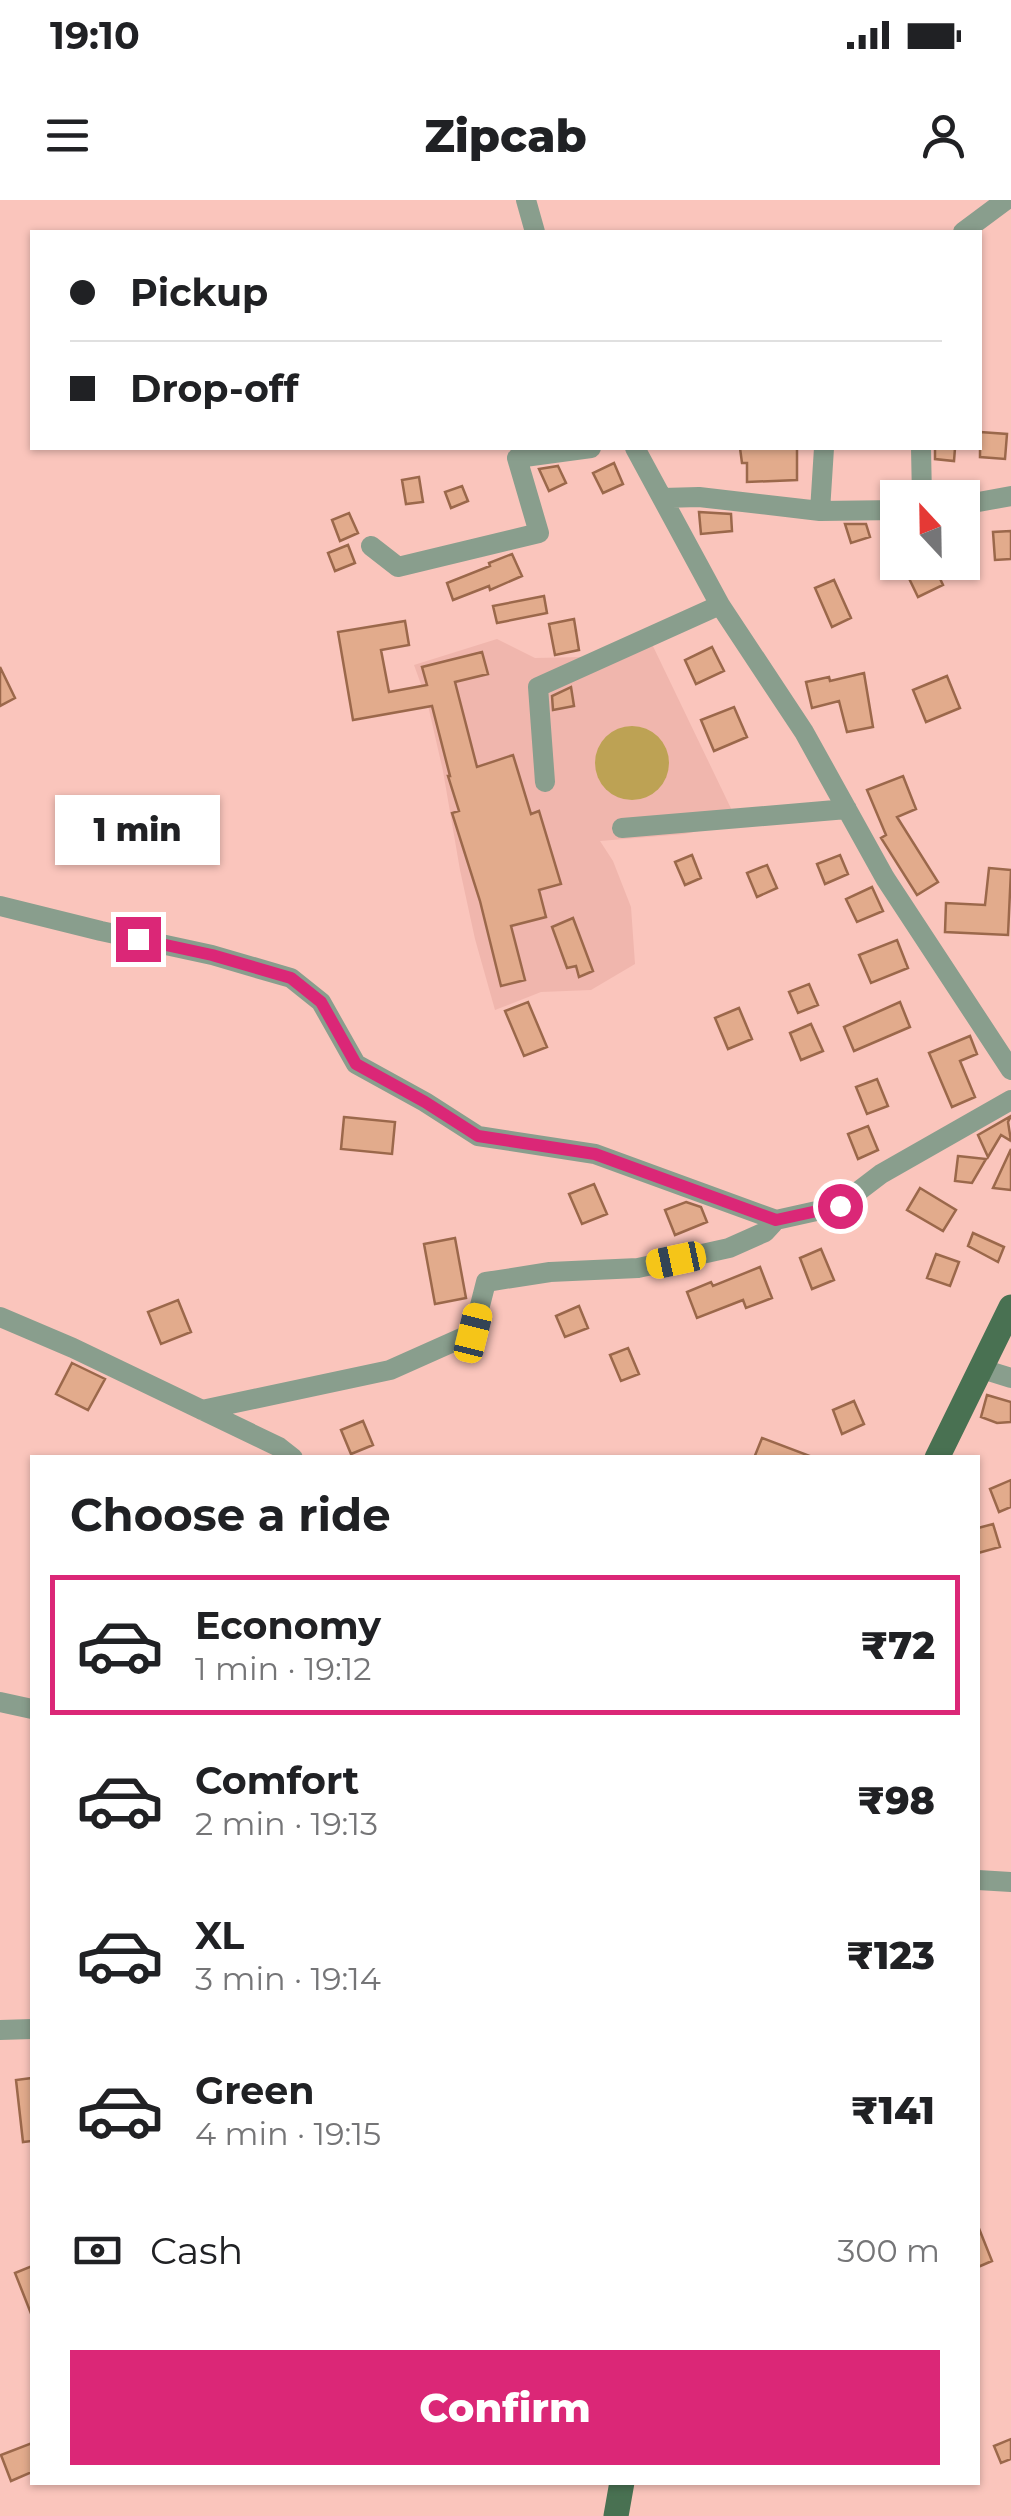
<!DOCTYPE html>
<meta charset="utf-8">
<style>
:root{--surface:#fff;--page:#f2f2f2;--text:#202124;--muted:#757577;--line:#e0e0e0;--accent:#db2777}
body{margin:0;font-family:Montserrat,sans-serif;background:var(--page);color:var(--text);height:100vh;display:flex;flex-direction:column;font-size:38px;white-space:nowrap}
*{box-sizing:border-box;margin:0}
p{font-size:32px;color:var(--muted)}
.icon{flex:none;width:55px;height:55px;fill:none;stroke:currentColor;stroke-width:2;stroke-linecap:round;stroke-linejoin:round}
.map{position:relative;flex:1;overflow:hidden}
.panel{position:absolute;left:30px;top:1255px;width:950px;height:1030px;display:flex;flex-direction:column;background:var(--surface);border-radius:0px;box-shadow:0 2px 8px #0004}
.panel>*{flex:none}
.guide{position:absolute;left:30px;top:30px;width:952px;height:220px;border-radius:0px;box-shadow:0 2px 8px #0004;display:grid;align-content:center;height:220px;padding:0 40px;background:var(--surface)}
.needle{width:65px;rotate:338deg}
.fabs{position:absolute;left:880px;top:280px;display:grid;gap:20px}
.fabs a{display:grid;place-items:center;width:100px;height:100px;border-radius:0px;background:var(--surface);box-shadow:0 2px 8px #0004;font-size:50px}
.end{position:absolute;width:45px;height:45px;margin:-22px;border:12px solid #db2777;background:#fff;box-shadow:0 0 0 5px #fff}
.from{border-radius:50%}
.bubble{position:absolute;height:70px;border-radius:0px;background:var(--surface);box-shadow:0 2px 8px #0004;font-size:32px;font-weight:800;line-height:70px;text-align:center}
.car{position:absolute;width:30px;height:60px;margin:-30px -15px;border-radius:12px;box-shadow:0 0 8px 2px #0007;background:linear-gradient(#f5c518 24%,#345 0 40%,#f5c518 0 76%,#345 0 86%,#f5c518 0)}
.guide b{display:flex;align-items:center;gap:35px;height:95px;font-size:38px}
.guide b+b{border-top:2px solid var(--line)}
.guide i{width:25px;height:25px;background:var(--text)}
ul{padding:0;list-style:none}
li{display:flex;align-items:center;gap:30px;height:140px;margin:0 20px 15px;padding:0 20px;border:5px solid transparent;border-radius:0px}
li div{flex:1}
li b{display:block;font-size:38px}
li em{font-style:normal;font-weight:800}
li.on{border-color:var(--accent)}
li>.icon{width:90px;height:90px;stroke-width:1.5}
h2{padding:0 40px;font-size:45px;line-height:120px}
.pay{display:flex;align-items:center;gap:25px;height:110px;padding:0 40px;font-size:38px}
.pay p{margin-inline-start:auto}
.action{display:flex;gap:20px;margin-top:auto;padding:20px 40px}
.action a{flex:1;height:115px;border-radius:0px;background:var(--accent);color:#fff;font-size:40px;font-weight:800;line-height:115px;text-align:center}
.status{display:flex;justify-content:space-between;align-items:center;height:70px;padding:0 50px;background:var(--surface);direction:ltr}
.status svg{height:28px;fill:currentColor}
header{display:flex;justify-content:space-between;align-items:center;height:130px;padding:0 40px;background:var(--surface);font-size:45px;font-weight:800}
.map>svg:first-child{display:block}
.built{fill:#f0b6ad}
.green{fill:#bda254}
.building{fill:#e2ab8c;stroke:#9b684b;stroke-width:2.5}
.lines{fill:none;stroke-linecap:round;stroke-linejoin:round}
.minor{stroke:#899e8d;stroke-width:20}
.major{stroke:#497152;stroke-width:25}
.route{stroke:#db2777;stroke-width:12}
</style>
<div class="status"><b>19:10</b><svg viewBox="0 0 49 12"><path d="M0 12V9h3v3zM5 12V6h3v6zM10 12V3h3v9zM15 12V0h3v12zM26 1h20v11H26zM47 4h2v5h-2z"/></svg></div>
<header><svg class="icon" aria-label="menu" viewBox="0 0 24 24"><path d="M4 6h16M4 12h16M4 18h16"/></svg>Zipcab<svg class="icon" aria-label="person" viewBox="0 0 24 24"><circle cx="12" cy="8" r="4"/><path d="M4 21q1-7 8-7t8 7"/></svg></header>
<div class="map">
<svg width="1011" height="2316" viewBox="0 0 1011 2316">
<rect width="100%" height="100%" fill="#fac5bc"/>
<path class="built" d="M497,439l38,19 48,-1 67,-17 88,183 -54,11 -84,7 13,20 18,46 4,57 -44,26 -50,2 -46,18 -20,-71 -15,-69 -17,-99 -16,-70 -13,-36z"/>
<path class="green" d="M595 563a37 37 0 1 1 74 0a37 37 0 1 1-74 0Z"/>
<path class="building" d="M980,232l27,2 -2,25 -25,-2z
M740,248h57v32l-50,2v-19h-5z
M935,248h20l-1,13 -19,-2z
M614,263l9,21 -20,9 -10,-20z
M558,266l8,17 -17,8 -10,-22z
M419,277l4,25 -17,2 -4,-24z
M462,286l6,15 -17,7 -6,-16z
M699,312l32,2 1,17 -31,3z
M349,313l9,20 -18,8 -8,-21z
M845,324h21l4,13 -19,6z
M1011,331v28l-16,1 -2,-28z
M348,345l7,18 -20,8 -7,-18z
M512,354l10,22 -32,14 -1,-4 -36,14 -6,-17 43,-17 -1,-3z
M914,362h18l11,23 -25,12 -14,-29z
M834,380l17,38 -19,9 -17,-39z
M544,396l3,17 -50,10 -4,-17z
M574,419l5,31 -24,5 -6,-31z
M405,421l4,24 -28,5 8,42 38,-7 -5,-18 60,-15 6,22 -33,8 22,85 36,-12 18,59 8,-3 22,73 -22,6 7,27 -35,9 14,54 -24,6 -21,-85 -28,-88 7,-2 -11,-35h2l-18,-70 -79,14 -15,-88z
M712,447l12,24 -28,13 -11,-24z
M0,467l15,31 -15,8z
M864,473l9,54 -26,5 -8,-31 -27,7 -6,-26 23,-5 1,4z
M947,476l13,32 -34,14 -13,-32z
M571,487l3,19 -21,4 -1,-14z
M734,507l13,30 -33,14 -13,-31z
M903,576l13,33 -19,8 41,65 -21,13 -36,-57 5,-3 -19,-45z
M692,655l9,23 -16,7 -10,-23z
M840,655l8,19 -23,10 -8,-20z
M767,665l10,23 -20,9 -10,-24z
M989,668l22,2 -3,65 -63,-3 1,-29 39,2z
M872,687l11,24 -26,11 -11,-23z
M573,718l20,53 -14,6 -3,-11 -9,2 -15,-41z
M897,740l11,28 -37,15 -12,-28z
M809,784l9,21 -20,8 -9,-21z
M528,802l19,45 -23,9 -19,-45z
M900,802l10,25 -56,24 -10,-24z
M739,808l13,31 -24,10 -13,-31z
M811,824l12,27 -22,9 -11,-27z
M970,836l7,18 -17,7 15,36 -23,10 -23,-54z
M877,879l11,27 -21,8 -11,-27z
M1011,916l-3,6 3,19 -10,-6 -13,22 -10,-22z
M344,917l51,5 -3,32 -51,-5z
M868,926l10,24 -20,9 -10,-25z
M1011,949v41l-18,-2z
M958,956l28,3 -14,24 -17,-2z
M594,984l13,30 -25,10 -13,-30z
M920,988l36,22 -13,21 -36,-21z
M686,1002l15,5 6,15 -32,13 -10,-25z
M973,1033l31,14 -6,15 -30,-16z
M455,1038l11,60 -31,6 -11,-60z
M821,1049l13,31 -22,9 -12,-31z
M936,1054l23,8 -9,24 -23,-8z
M760,1067l12,31 -26,10 -3,-8 -46,18 -10,-26 24,-10 2,4z
M178,1100l13,32 -30,12 -13,-32z
M579,1106l9,22 -23,9 -9,-21z
M628,1148l11,26 -18,7 -11,-26z
M72,1163l33,16 -17,31 -32,-16z
M987,1195l24,7v20l-14,1 -16,-6z
M854,1201l10,23 -22,10 -9,-24z
M363,1221l10,24 -22,9 -10,-24z
M762,1238l48,18v2h-56z
M1011,1280v27l-12,5 -9,-23z
M993,1324l7,23 -22,6v-25z
M32,1878v63l-9,1 -7,-62z
M978,2026l14,35 -14,6z
M32,2066v50l-17,-43z
M1011,2239v20l-10,4 -7,-17z
M32,2243v29l-21,9 -10,-26z"/>
<g class="lines">
<path class="minor" d="M526,0l9,32
M963,32l43,-32
M635,248l85,157 84,127 81,146 126,192
M921,248l1,50
M663,298l36,-1 121,14 78,-1
M962,305l49,-9
M820,311l4,-63
M371,346l27,21 141,-34 -22,-75 74,-10
M545,582l-7,-95 182,-82
M622,628l225,-19
M0,706l101,25 111,24 79,23 30,24 35,62 69,38 53,34 117,18 181,66 63,-14 42,-32 130,-74
M0,1117l73,31 206,99 14,11
M979,1168l32,10
M202,1210l188,-40 83,-37 13,-51 64,-10 88,-4 37,-8 54,-12 36,-16 11,-12
M0,1502l32,7
M978,1680l33,2
M0,1830l32,-1"/>
<path class="major" d="M937,1258l74,-151
M616,2316l6,-34"/>
</g>
<g class="lines">
<path class="route" d="M138,739l74,16 79,23 30,24 35,62 69,38 53,34 117,18 181,66 64,-14"/>
</g>
</svg>
<div class="fabs">
<a><svg class="needle" viewBox="-14 -14 28 28"><path d="M0-13l5 13h-10z" fill="#e53935"/><path d="M0 13l5-13h-10z" fill="#757577"/></svg></a>
</div>
<i class="end from" style="left:840px;top:1006px"></i>
<i class="end" style="left:138px;top:739px"></i>
<div class="bubble" style="left:55px;top:595px;width:165px">1 min</div>
<i class="car" style="left:676px;top:1060px;rotate:258deg"></i>
<i class="car" style="left:473px;top:1133px;rotate:14deg"></i>
<div class="guide">
<b><i class="from"></i>Pickup</b>
<b><i></i>Drop-off</b>
</div>
<section class="panel">
<h2>Choose a ride</h2>
<ul>
<li class="on"><svg class="icon" aria-label="car" viewBox="0 0 24 24"><path d="M5 17H2v-5l4-1 3-4h7l3 4 3 1v5h-3M9 17h6M6 11h13"/><circle cx="7" cy="17" r="2"/><circle cx="17" cy="17" r="2"/></svg><div><b>Economy</b><p>1 min · 19:12</p></div><em>₹72</em></li>
<li><svg class="icon" aria-label="car" viewBox="0 0 24 24"><path d="M5 17H2v-5l4-1 3-4h7l3 4 3 1v5h-3M9 17h6M6 11h13"/><circle cx="7" cy="17" r="2"/><circle cx="17" cy="17" r="2"/></svg><div><b>Comfort</b><p>2 min · 19:13</p></div><em>₹98</em></li>
<li><svg class="icon" aria-label="car" viewBox="0 0 24 24"><path d="M5 17H2v-5l4-1 3-4h7l3 4 3 1v5h-3M9 17h6M6 11h13"/><circle cx="7" cy="17" r="2"/><circle cx="17" cy="17" r="2"/></svg><div><b>XL</b><p>3 min · 19:14</p></div><em>₹123</em></li>
<li><svg class="icon" aria-label="car" viewBox="0 0 24 24"><path d="M5 17H2v-5l4-1 3-4h7l3 4 3 1v5h-3M9 17h6M6 11h13"/><circle cx="7" cy="17" r="2"/><circle cx="17" cy="17" r="2"/></svg><div><b>Green</b><p>4 min · 19:15</p></div><em>₹141</em></li>
</ul>
<div class="pay"><svg class="icon" aria-label="cash" viewBox="0 0 24 24"><path d="M3 7h18v10H3z"/><circle cx="12" cy="12" r="2"/></svg>Cash<p>300 m</p></div>
<div class="action"><a>Confirm</a></div>
</section>
</div>
